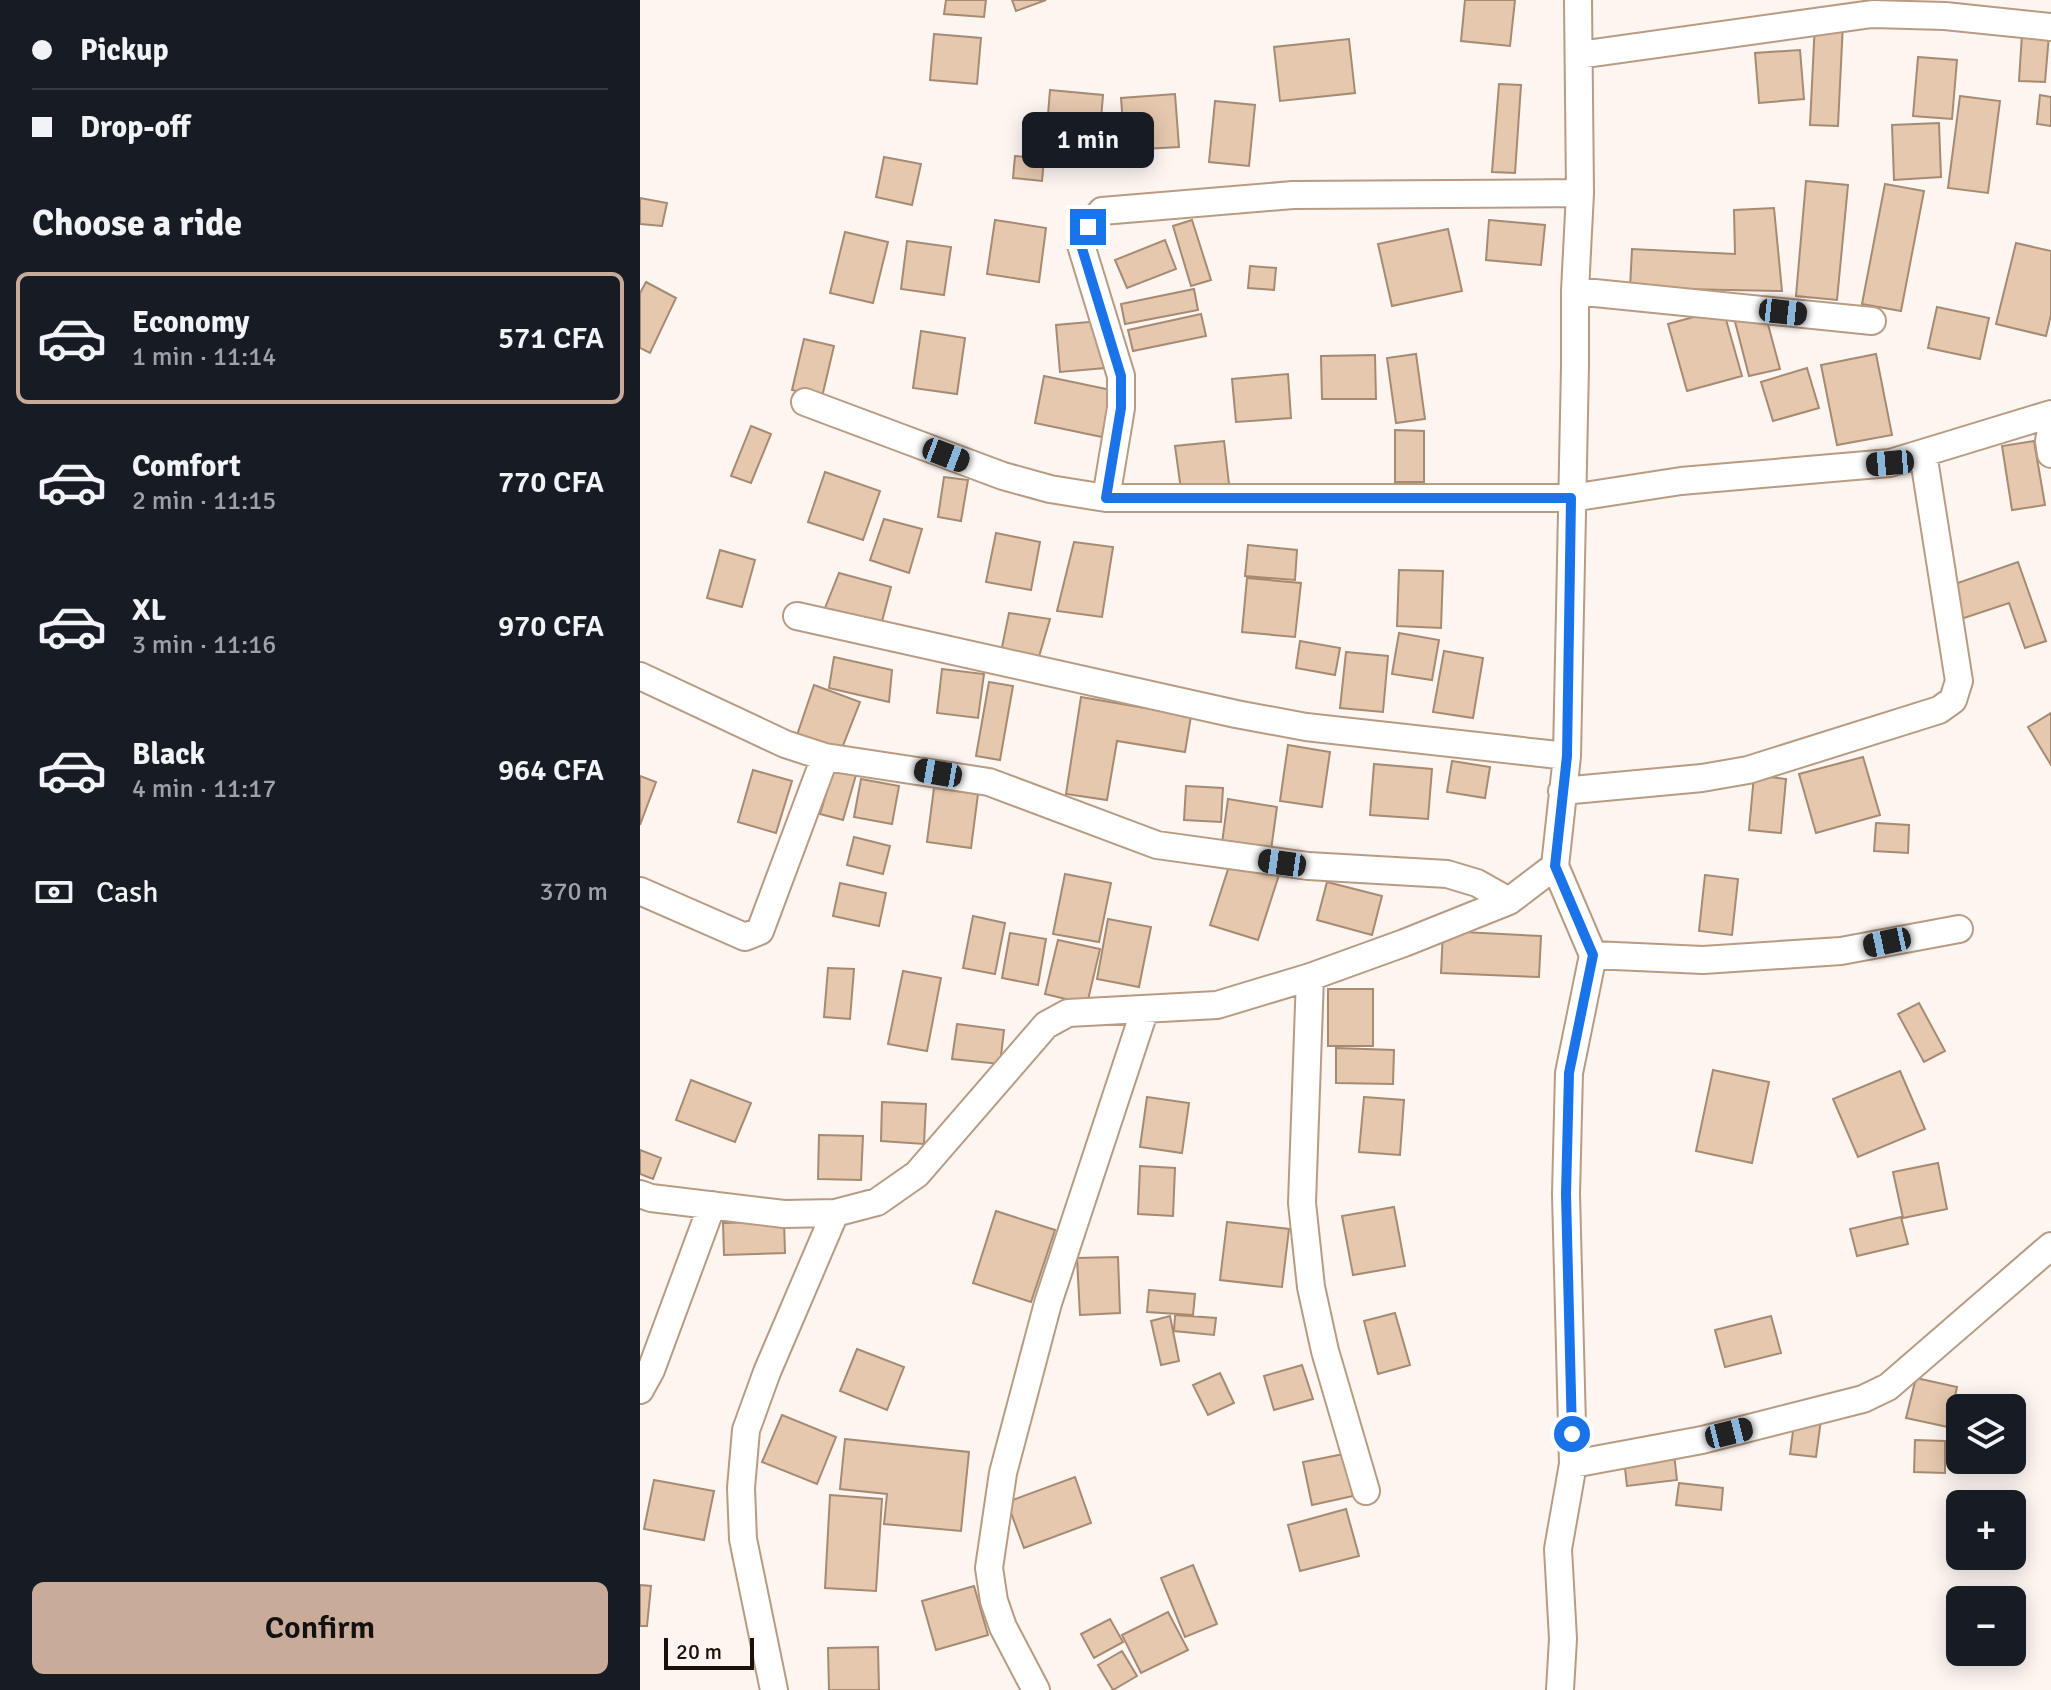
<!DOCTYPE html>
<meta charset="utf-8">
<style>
:root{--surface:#171b24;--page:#20242c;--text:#f1f3f6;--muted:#9ea1a6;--line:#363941;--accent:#c8ab98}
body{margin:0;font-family:Signika,sans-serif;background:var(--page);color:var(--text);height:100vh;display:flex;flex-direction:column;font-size:30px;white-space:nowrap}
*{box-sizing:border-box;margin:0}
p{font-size:26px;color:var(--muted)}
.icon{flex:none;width:44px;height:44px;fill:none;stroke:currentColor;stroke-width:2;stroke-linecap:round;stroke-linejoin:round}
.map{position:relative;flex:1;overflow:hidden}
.panel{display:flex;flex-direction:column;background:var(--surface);width:640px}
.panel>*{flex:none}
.top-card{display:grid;align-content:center;height:176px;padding:0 32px;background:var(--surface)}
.fabs{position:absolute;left:1306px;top:1394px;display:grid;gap:16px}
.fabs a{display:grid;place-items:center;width:80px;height:80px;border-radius:12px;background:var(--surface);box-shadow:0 4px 20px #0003;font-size:40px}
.scale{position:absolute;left:24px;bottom:20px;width:90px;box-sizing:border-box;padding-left:8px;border:4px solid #1b1108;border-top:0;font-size:22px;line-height:28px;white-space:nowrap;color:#1b1108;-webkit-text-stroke:6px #fcf5f0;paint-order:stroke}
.end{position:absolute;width:36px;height:36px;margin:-18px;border:10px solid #1a73e8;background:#fff;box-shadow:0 0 0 4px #fff}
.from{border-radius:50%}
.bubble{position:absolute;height:56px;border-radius:12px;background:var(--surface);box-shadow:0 4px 20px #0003;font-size:26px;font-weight:600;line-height:56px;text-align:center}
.car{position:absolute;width:24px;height:48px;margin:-24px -12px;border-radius:10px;box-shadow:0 0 6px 2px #0007;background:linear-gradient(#222 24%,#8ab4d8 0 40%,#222 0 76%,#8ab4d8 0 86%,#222 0)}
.top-card b{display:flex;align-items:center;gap:28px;height:76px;font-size:30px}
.top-card b+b{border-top:2px solid var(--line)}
.top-card i{width:20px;height:20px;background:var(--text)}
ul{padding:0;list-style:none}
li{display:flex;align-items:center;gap:24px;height:132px;margin:0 16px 12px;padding:0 16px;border:4px solid transparent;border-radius:12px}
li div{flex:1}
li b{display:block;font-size:30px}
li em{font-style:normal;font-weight:600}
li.current{border-color:var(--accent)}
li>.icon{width:72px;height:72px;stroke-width:1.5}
h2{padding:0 32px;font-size:36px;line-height:96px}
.pay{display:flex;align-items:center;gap:20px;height:88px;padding:0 32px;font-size:30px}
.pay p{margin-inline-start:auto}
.action{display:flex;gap:16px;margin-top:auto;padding:16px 32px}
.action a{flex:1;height:92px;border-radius:12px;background:var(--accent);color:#111;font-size:32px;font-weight:600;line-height:92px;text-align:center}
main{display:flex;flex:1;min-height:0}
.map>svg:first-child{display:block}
.building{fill:#e6c8af;stroke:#a68a72;stroke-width:2}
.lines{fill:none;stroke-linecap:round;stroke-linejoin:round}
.minor-casing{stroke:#b89b83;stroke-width:30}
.minor{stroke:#fff;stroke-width:26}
.route{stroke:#1a73e8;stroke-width:10}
</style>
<main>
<section class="panel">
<div class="top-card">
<b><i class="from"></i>Pickup</b>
<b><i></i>Drop-off</b>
</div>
<h2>Choose a ride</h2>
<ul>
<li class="current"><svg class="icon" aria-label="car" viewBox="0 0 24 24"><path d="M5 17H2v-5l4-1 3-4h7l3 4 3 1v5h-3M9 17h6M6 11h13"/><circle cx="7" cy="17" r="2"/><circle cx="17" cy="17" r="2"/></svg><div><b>Economy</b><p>1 min · 11:14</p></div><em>571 CFA</em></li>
<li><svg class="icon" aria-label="car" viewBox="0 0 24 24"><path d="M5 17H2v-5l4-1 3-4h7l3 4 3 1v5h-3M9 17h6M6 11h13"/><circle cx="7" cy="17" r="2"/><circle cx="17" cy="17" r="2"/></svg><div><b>Comfort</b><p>2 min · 11:15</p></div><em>770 CFA</em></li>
<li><svg class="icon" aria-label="car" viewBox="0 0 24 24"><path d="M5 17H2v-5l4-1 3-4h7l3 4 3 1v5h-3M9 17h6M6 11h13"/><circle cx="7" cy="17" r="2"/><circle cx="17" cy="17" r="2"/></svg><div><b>XL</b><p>3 min · 11:16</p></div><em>970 CFA</em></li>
<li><svg class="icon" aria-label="car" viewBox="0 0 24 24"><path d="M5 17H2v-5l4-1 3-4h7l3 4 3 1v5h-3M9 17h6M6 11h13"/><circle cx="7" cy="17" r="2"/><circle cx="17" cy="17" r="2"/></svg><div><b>Black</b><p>4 min · 11:17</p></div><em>964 CFA</em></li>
</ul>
<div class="pay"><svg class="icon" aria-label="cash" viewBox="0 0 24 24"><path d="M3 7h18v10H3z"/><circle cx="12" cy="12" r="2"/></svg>Cash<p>370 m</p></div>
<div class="action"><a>Confirm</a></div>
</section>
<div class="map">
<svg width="1411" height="1690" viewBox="0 0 1411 1690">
<rect width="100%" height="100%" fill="#fcf5f0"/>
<path class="building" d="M306,0h40l-2,17 -40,-3z
M372,0h34l-30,11z
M825,0h50l-5,46 -49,-5z
M1175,22l28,1 -5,103 -28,-1z
M294,34l47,4 -4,46 -47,-4z
M1382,34l27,1 -4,47 -26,-1z
M709,39l6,54 -75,8 -6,-54z
M1160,50l4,49 -45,4 -4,-50z
M1278,57l39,3 -5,59 -39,-3z
M859,84l22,1 -6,88 -23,-1z
M410,90l53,5 -4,48 -53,-4z
M535,94l4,53 -54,3 -4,-52z
M1400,95l11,2v29l-14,-2z
M1320,96l40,5 -12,92 -40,-5z
M575,101l40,4 -6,61 -40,-4z
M1299,123l2,54 -47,3 -2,-55z
M375,156l29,3 -2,22 -29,-3z
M244,157l37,7 -9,41 -36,-8z
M1166,181l42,4 -11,115 -41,-4z
M1245,184l39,7 -23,120 -39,-7z
M0,198l27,5 -5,23 -22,-2z
M1134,208l8,83 -152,-3 2,-39 103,5 -1,-44z
M355,220l51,8 -7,54 -52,-8z
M552,220l19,60 -20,6 -18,-60z
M849,220l56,5 -4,40 -55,-5z
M808,229l14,62 -70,15 -14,-62z
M205,232l43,10 -15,61 -43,-10z
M525,240l11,29 -49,19 -12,-28z
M267,241l44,6 -7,48 -43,-6z
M1376,243l35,8v64l-5,21 -50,-12z
M610,266l26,2 -2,22 -26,-2z
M6,282l30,16 -26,55 -10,-5v-55z
M554,289l4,21 -73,14 -4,-20z
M1122,302l18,67 -31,7 -17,-66z
M1297,307l52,11 -9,41 -52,-11z
M1083,309l19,67 -55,15 -19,-67z
M561,314l5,22 -73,15 -5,-21z
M460,321l5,47 -45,4 -4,-47z
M281,331l44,7 -8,56 -44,-6z
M164,339l30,7 -12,51 -30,-7z
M776,354l9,65 -29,4 -9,-65z
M1236,354l16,81 -55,10 -16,-80z
M735,355l1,44h-54l-1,-43z
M1167,368l12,40 -46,13 -12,-39z
M648,374l3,44 -55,4 -4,-43z
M404,376l67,14 -9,47 -67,-14z
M111,426l20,8 -20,49 -20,-7z
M755,430l29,1v51h-29z
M584,441l5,43 -48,6 -6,-44z
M1394,441l11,64 -33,5 -10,-64z
M185,472l55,19 -17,49 -55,-18z
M304,477l24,3 -7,41 -23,-4z
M244,519l38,10 -13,44 -39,-13z
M356,533l44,9 -9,48 -45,-8z
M434,542l39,5 -11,70 -45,-6z
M608,545l49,5 -2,30 -50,-4z
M80,550l35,10 -13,47 -35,-9z
M1378,562l28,79 -21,7 -16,-45 -48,16 -12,-33z
M759,570l44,1 -2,57 -44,-2z
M199,573l52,14 -11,42 -57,-16z
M607,578l54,5 -6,54 -53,-5z
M369,613l41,6 -12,41 -37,-8z
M759,633l40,7 -7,40 -40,-6z
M660,641l40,7 -5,27 -39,-7z
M804,651l39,7 -10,60 -40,-6z
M706,652l42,4 -5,56 -43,-4z
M194,657l58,13 -3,32 -60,-14z
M302,669l42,5 -6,44 -41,-5z
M349,682l24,4 -13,74 -24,-4z
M174,685l46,17 -18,46 -45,-13z
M441,697l110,19 -6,36 -68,-11 -10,59 -41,-6z
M1411,713v52l-23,-38z
M648,745l42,7 -8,55 -42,-6z
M1223,757l17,58 -64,18 -17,-59z
M812,761l38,6 -5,31 -38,-6z
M734,764l58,5 -4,50 -58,-4z
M194,768l22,7 -13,45 -23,-6z
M113,770l39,11 -16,52 -38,-11z
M1114,775l32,4 -5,54 -32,-3z
M0,776l16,6 -16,43z
M221,779l38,7 -7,38 -38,-7z
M546,786l37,2 -2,34 -37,-2z
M294,788l44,6 -7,54 -44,-6z
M588,799l49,8 -6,43 -49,-7z
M1236,823l33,2 -1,28 -34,-2z
M214,837l36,9 -7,28 -36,-9z
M591,860l48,15 -21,65 -48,-15z
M425,874l46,9 -12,59 -46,-8z
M1065,875l33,4 -6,56 -33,-4z
M687,882l55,14 -10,39 -55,-15z
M200,883l46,10 -7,33 -46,-10z
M333,916l32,7 -10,51 -32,-6z
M468,919l43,8 -12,60 -42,-8z
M803,931l98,5 -2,41 -98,-4z
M370,933l36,6 -8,46 -36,-7z
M418,940l42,9 -13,55 -42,-10z
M188,968l26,1 -4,50 -26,-2z
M263,971l38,7 -14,73 -39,-7z
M688,989h45v57h-45z
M1279,1003l26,48 -21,11 -26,-48z
M317,1024l47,6 -4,34 -48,-5z
M696,1048l58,2 -1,34 -57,-1z
M1073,1070l56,12 -17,81 -56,-12z
M1260,1071l25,58 -67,28 -25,-58z
M51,1080l60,23 -16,39 -59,-22z
M507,1097l42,6 -7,50 -42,-6z
M724,1097l40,3 -4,55 -41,-3z
M242,1102l44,2 -2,40 -43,-3z
M179,1135l44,1 -2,44 -43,-1z
M0,1150l21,8 -8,21 -13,-5z
M1298,1163l9,46 -44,9 -10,-46z
M500,1166l35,2 -2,48 -35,-2z
M754,1207l11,59 -52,9 -11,-59z
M356,1211l59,19 -24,72 -58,-19z
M1261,1217l7,27 -51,12 -7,-27z
M144,1221l1,32 -61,2 -1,-32z
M587,1222l62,7 -7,58 -62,-7z
M478,1257l2,56 -40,2 -3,-57z
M509,1290l46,4 -2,21 -46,-3z
M755,1313l15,52 -32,9 -14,-53z
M535,1315l41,3 -2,17 -40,-4z
M530,1316l9,45 -18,4 -10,-44z
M1131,1316l10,37 -56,14 -10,-37z
M217,1349l47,18 -17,43 -47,-19z
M662,1365l11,34 -39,11 -10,-34z
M580,1373l14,30 -26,12 -15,-30z
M1276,1378l41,9 -9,40 -42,-9z
M1156,1408l26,4 -6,45 -26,-3z
M142,1415l54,22 -19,47 -55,-22z
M1032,1437l5,43 -50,6 -5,-44z
M205,1439l124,13 -8,79 -77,-7 3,-30 -47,-5z
M1275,1440l30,1v32l-31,-1z
M704,1454l9,42 -41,9 -9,-43z
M435,1477l16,46 -67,25 -17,-46z
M14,1480l60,11 -10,49 -60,-11z
M1039,1483l44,5 -2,22 -45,-5z
M190,1495l52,4 -6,92 -51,-3z
M706,1509l13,47 -59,15 -12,-46z
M553,1565l24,59 -32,13 -24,-59z
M0,1585l11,1 -4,40h-7z
M334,1586l14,49 -52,15 -14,-49z
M528,1612l20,38 -47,23 -19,-38z
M470,1619l13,23 -29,16 -13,-24z
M238,1647l1,43h-50l-1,-42z
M482,1651l15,25 -24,14 -15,-25z"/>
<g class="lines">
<defs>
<path id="minor" d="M939,55l293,-41 73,2 106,11
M935,291l297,30
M165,402l198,74 47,13 56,9h465l110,-17 209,-18 161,-49
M1411,430l-2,11 2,13
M466,498l15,-90v-32l-40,-131 7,-18 14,-16 191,-16 287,-2
M157,616l439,98 70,13 261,29
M0,676l145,68 40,13 164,25 168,63 151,21 139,8 30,9 32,18
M922,791l140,-13 46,-8 191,-60 14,-10 6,-19 -36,-228
M915,866l38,89 -24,118 -3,121 7,270 -15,85 5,90 -3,51
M0,891l105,46 15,-6 65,-174
M953,955l110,5 138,-9 118,-22
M670,977l-8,226 9,84 14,64 41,140
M0,1194l11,4 133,16 51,-1 42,-11 40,-28 129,-149 22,-12 149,-8 93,-28 94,-34 105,-42 46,-35 12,-110 8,-390v-75l5,-98 -2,-193
M0,1390l11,-20 61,-165
M933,1464l129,-24 161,-41 25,-12 163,-141
M134,1690l-31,-151 -2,-51 5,-58 21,-58 68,-159
M396,1690l-33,-63 -9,-26 -5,-33 14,-95 45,-170 97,-294"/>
</defs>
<use href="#minor" class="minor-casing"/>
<use href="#minor" class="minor"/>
</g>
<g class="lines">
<path class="route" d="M448,227l-7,18 40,131v32l-15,90h465l-4,258 -12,110 38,89 -24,118 -3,121 6,240"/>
</g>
</svg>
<div class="fabs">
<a><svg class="icon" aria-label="layers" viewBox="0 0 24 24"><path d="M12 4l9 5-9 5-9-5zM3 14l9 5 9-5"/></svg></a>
<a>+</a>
<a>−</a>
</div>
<div class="scale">20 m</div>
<i class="end from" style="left:932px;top:1434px"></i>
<i class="end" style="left:448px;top:227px"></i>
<div class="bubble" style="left:382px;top:112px;width:132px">1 min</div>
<i class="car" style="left:1143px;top:312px;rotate:96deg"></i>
<i class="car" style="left:306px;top:455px;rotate:111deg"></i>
<i class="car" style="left:1250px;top:463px;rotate:265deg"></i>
<i class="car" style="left:298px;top:773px;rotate:280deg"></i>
<i class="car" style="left:642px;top:863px;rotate:278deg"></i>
<i class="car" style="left:1247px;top:942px;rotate:258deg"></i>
<i class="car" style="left:1089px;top:1433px;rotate:76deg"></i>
</div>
</main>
